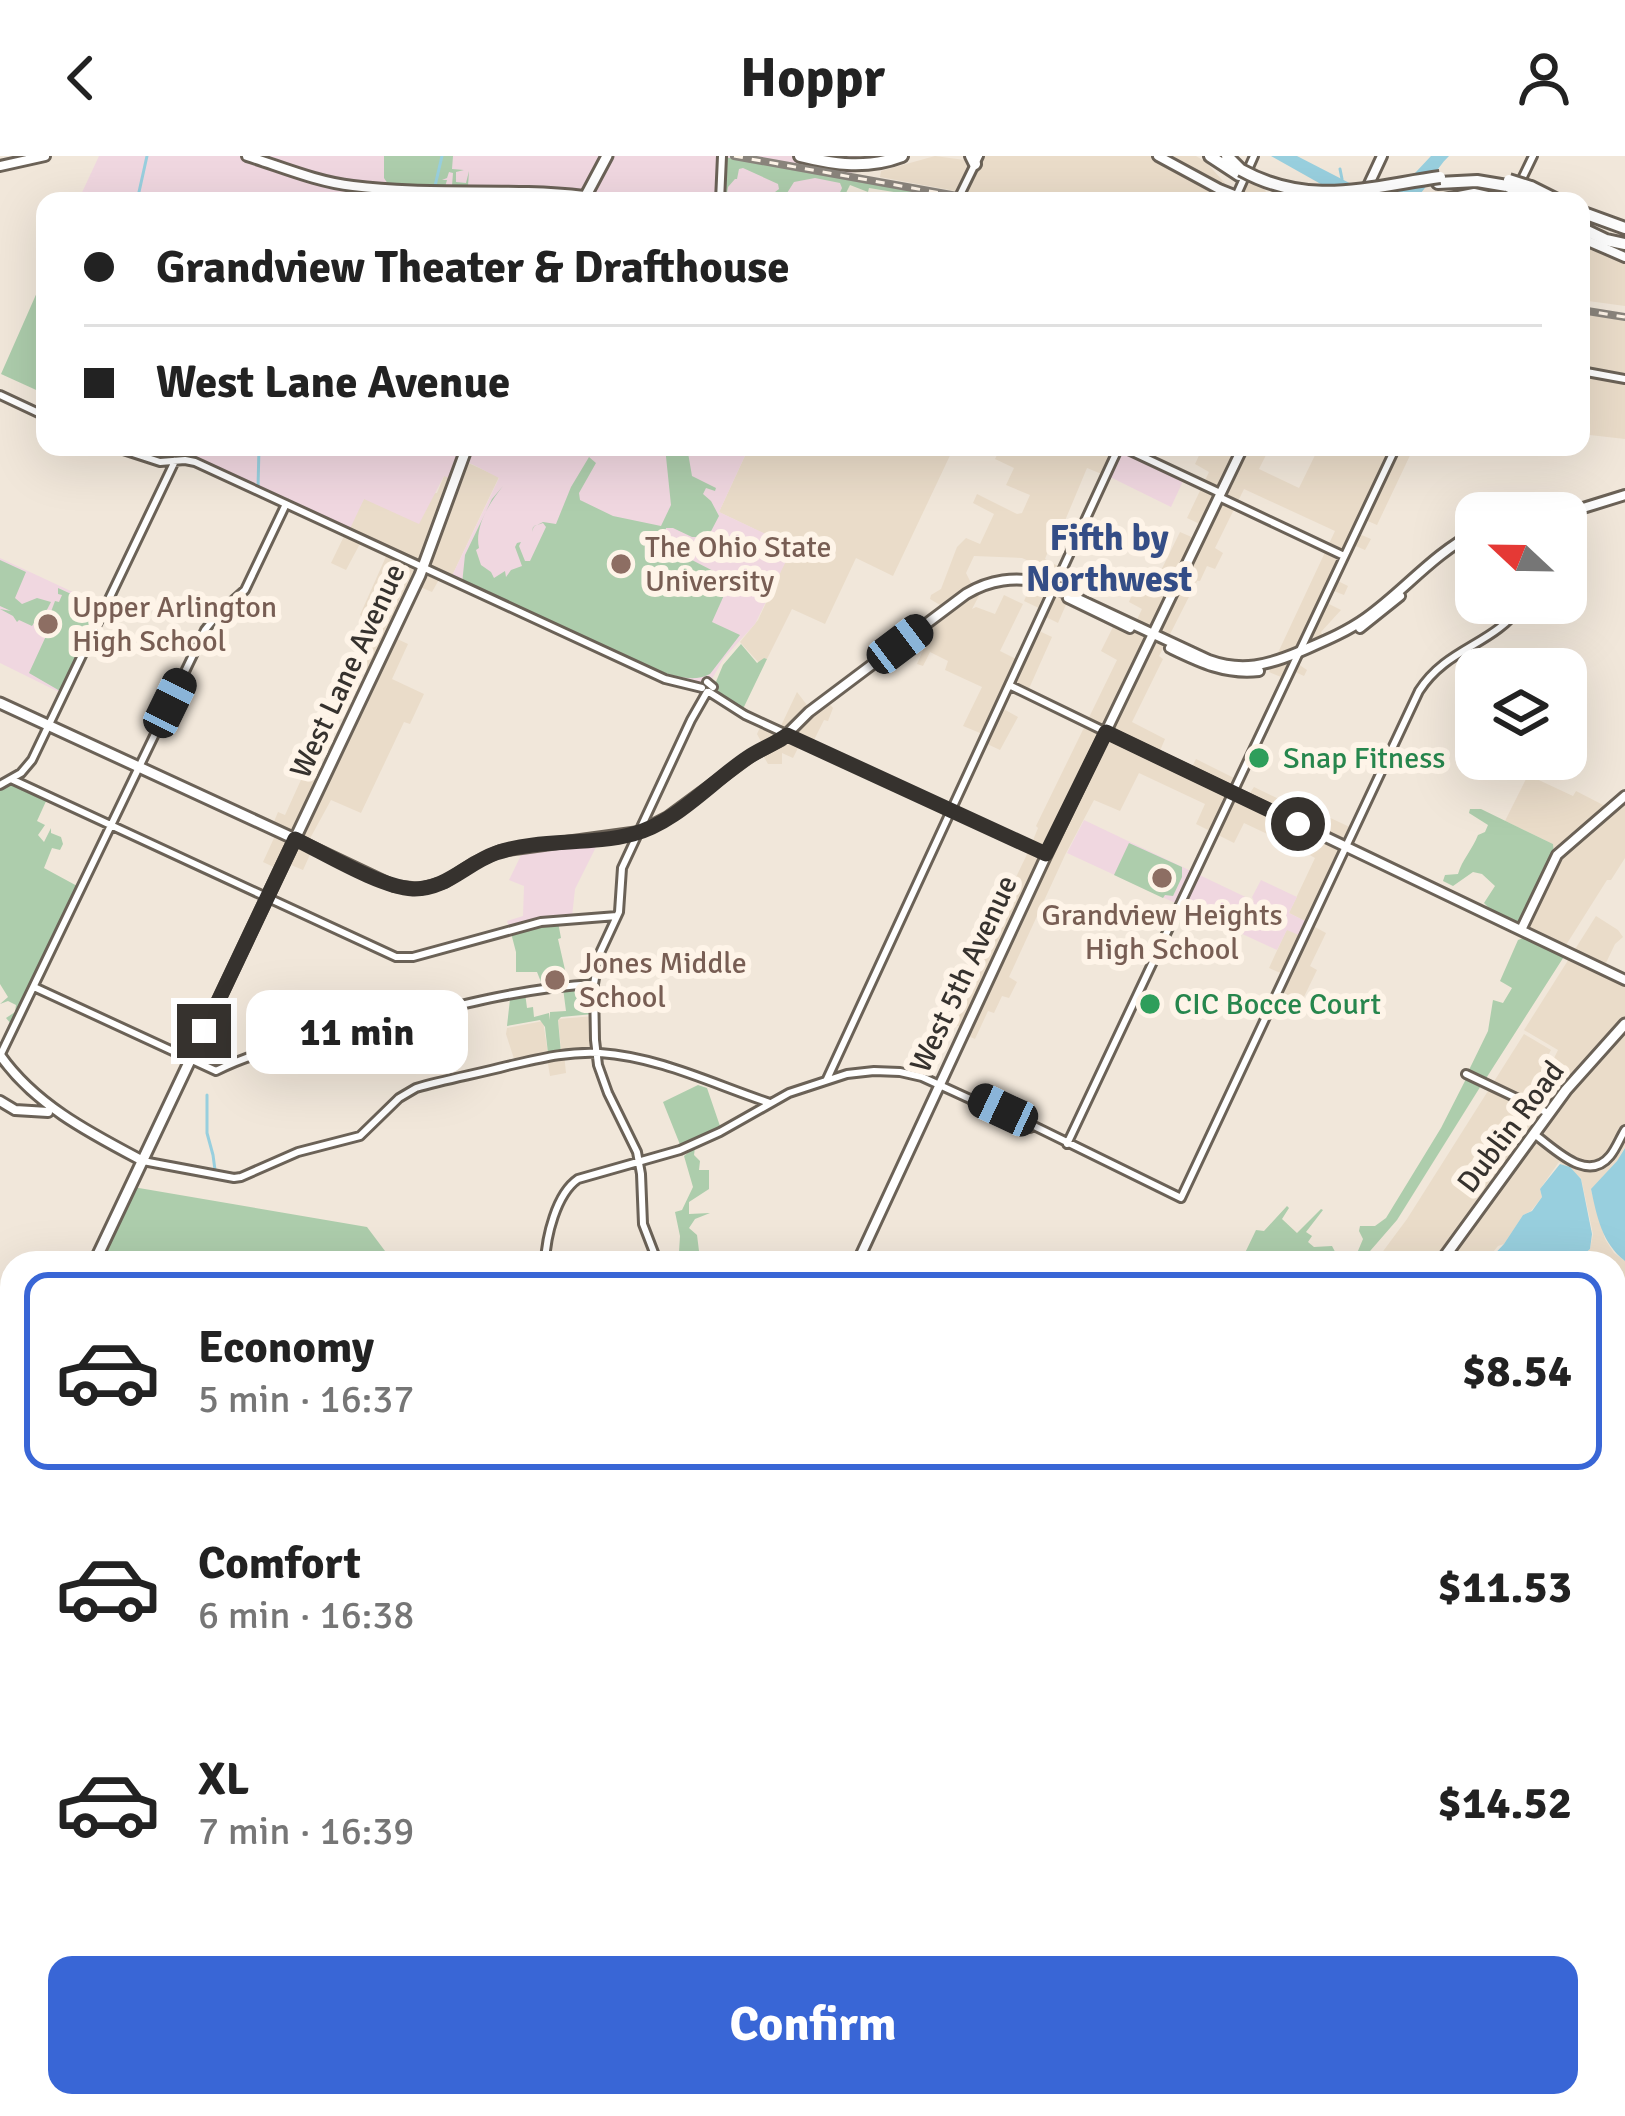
<!DOCTYPE html>
<meta charset="utf-8">
<style>
:root{--surface:#fff;--page:#f6f6f6;--text:#222;--muted:#767676;--line:#e0e0e0;--accent:#3966d6}
body{margin:0;font-family:Signika,sans-serif;background:var(--page);color:var(--text);height:100vh;display:flex;flex-direction:column;font-size:45px;white-space:nowrap}
*{box-sizing:border-box;margin:0}
p{font-size:39px;color:var(--muted)}
.icon{flex:none;width:66px;height:66px;fill:none;stroke:currentColor;stroke-width:2;stroke-linecap:round;stroke-linejoin:round}
.map{position:relative;flex:1;overflow:hidden}
.details{position:absolute;left:0px;top:1095px;width:1626px;height:867px;display:flex;flex-direction:column;background:var(--surface);border-radius:36px 36px 0 0;box-shadow:0 12px 48px #0002}
.details>*{flex:none}
.hud{position:absolute;left:36px;top:36px;width:1554px;height:264px;border-radius:24px;box-shadow:0 12px 48px #0002;display:grid;align-content:center;height:264px;padding:0 48px;background:var(--surface)}
.needle{width:78px;rotate:292deg}
.controls{position:absolute;left:1455px;top:336px;display:grid;gap:24px}
.controls a{display:grid;place-items:center;width:132px;height:132px;border-radius:24px;background:var(--surface);box-shadow:0 12px 48px #0002;font-size:60px}
.end{position:absolute;width:54px;height:54px;margin:-27px;border:15px solid #36322e;background:#fff;box-shadow:0 0 0 6px #fff}
.from{border-radius:50%}
.bubble{position:absolute;height:84px;border-radius:24px;background:var(--surface);box-shadow:0 12px 48px #0002;font-size:39px;font-weight:700;line-height:84px;text-align:center}
.car{position:absolute;width:36px;height:72px;margin:-36px -18px;border-radius:15px;box-shadow:0 0 9px 3px #0007;background:linear-gradient(#222 24%,#8ab4d8 0 40%,#222 0 76%,#8ab4d8 0 86%,#222 0)}
.hud b{display:flex;align-items:center;gap:42px;height:114px;font-size:45px}
.hud b+b{border-top:3px solid var(--line)}
.hud i{width:30px;height:30px;background:var(--text)}
ul{padding:21px 0 0;list-style:none}
li{display:flex;align-items:center;gap:36px;height:198px;margin:0 24px 18px;padding:0 24px;border:6px solid transparent;border-radius:24px}
li div{flex:1}
li b{display:block;font-size:45px}
li em{font-style:normal;font-weight:700}
li.active{border-color:var(--accent)}
li>.icon{width:108px;height:108px;stroke-width:1.5}
.button{display:flex;gap:24px;margin-top:auto;padding:24px 48px}
.button a{flex:1;height:138px;border-radius:24px;background:var(--accent);color:#fff;font-size:48px;font-weight:700;line-height:138px;text-align:center}
header{display:flex;justify-content:space-between;align-items:center;height:156px;padding:0 48px;background:var(--surface);font-size:54px;font-weight:700}
.map>svg:first-child{display:block}
.built{fill:#eadcc9}
.education{fill:#f0d7e0}
.green{fill:#adcdac}
.water{fill:#98cfde}
.lines{fill:none;stroke-linecap:round;stroke-linejoin:round}
.stream{stroke:#98cfde;stroke-width:3}
.tertiary-casing{stroke:#6b6257;stroke-width:12}
.secondary-casing{stroke:#6b6257;stroke-width:14}
.primary-casing{stroke:#6b6257;stroke-width:15}
.motorway-casing{stroke:#6b6257;stroke-width:16}
.tertiary{stroke:#fff;stroke-width:6}
.secondary{stroke:#fff;stroke-width:8}
.primary{stroke:#fff;stroke-width:9}
.motorway{stroke:#fff;stroke-width:10}
.rail-casing{stroke:#8a847c;stroke-width:8}
.rail{stroke:#fef4e8;stroke-width:3;stroke-dasharray:9;stroke-linecap:butt}
.motorway-bridge-casing{stroke:#6b6257;stroke-width:16;stroke-linecap:butt}
.motorway-bridge{stroke:#fff;stroke-width:10}
.route{stroke:#36322e;stroke-width:15}
.education-dot{fill:#8d6e63;stroke:#fef4e8;stroke-width:4.5}
.leisure-dot{fill:#2e9e5b;stroke:#fef4e8;stroke-width:4.5}
.labels{text-anchor:middle;dominant-baseline:central;stroke-width:12;stroke-linejoin:round;paint-order:stroke}
.education-label{font-size:30px;fill:#785e54;stroke:#fef4e8;text-anchor:start}
.street-label{font-size:30px;fill:#36322e;stroke:#fef4e8}
.leisure-label{font-size:30px;fill:#27864d;stroke:#fef4e8;text-anchor:start}
.quarter-label{font-size:36px;font-weight:bold;fill:#344d86;stroke:#fef4e8}
</style>
<header><svg class="icon" aria-label="back" viewBox="0 0 24 24"><path d="M15 5l-7 7 7 7"/></svg>Hoppr<svg class="icon" aria-label="person" viewBox="0 0 24 24"><circle cx="12" cy="8" r="4"/><path d="M4 21q1-7 8-7t8 7"/></svg></header>
<div class="map">
<svg width="1625" height="1960" viewBox="0 0 1625 1960">
<rect width="100%" height="100%" fill="#f1e7da"/>
<path class="built" d="M935,0l37,5 3,-5h221l10,6 24,27 5,-2 8,-17 7,4 20,22v5h-261l-129,-24 1,-6z
M1588,93l37,14v43l-44,-6v-36z
M1581,157l44,8v118l-44,-5z
M749,291h205l-61,129 -37,-18 -31,66 -33,-15 -25,50 -3,-1 -5,5 -19,-21 18,-22 34,-73 -73,-35z
M1001,291h158l-8,16 -42,14 -22,-9 -33,79 -4,-1 -5,13 33,18 -20,46 -16,-8 1,-5 -19,-9 16,-35 -18,-8 -48,-2 -8,17 8,16 7,3 -9,17 4,-2 19,7 9,-19 19,9 -23,47 20,10 15,-32 17,8 -25,56 -18,-8 -9,22 18,10 -18,33 -17,-8 2,-7 -22,-9 19,-39 -37,-17 3,-9 -18,-9 -7,14 -6,-2 10,-23 -14,-7 32,-26 -15,-9 1,-4 10,-6 16,-42 9,-9 14,6 14,-30 -21,-11 4,-9 40,20 5,-1 8,-18 -24,-10 8,-17 -19,-9z
M1203,291h88l-4,9 -18,-7 -10,20 40,19 20,-41 26,5 15,-5h54l-37,78 -14,-6 -6,14 14,6 -6,11 -14,-6 -17,35 14,7 -4,9 -15,-6 -6,12 18,9 -20,22 4,12 -22,10 -5,10 9,6 -3,6 -13,-6 -5,9 -17,-7 66,-141 -91,-42 -29,59 8,5 -8,16 -8,-3 -7,15h-3l-38,75 4,3 -31,63 33,17 -6,14 32,16 5,-10 42,21 -2,7 14,6 4,-6 25,12 -1,4 14,7 -4,9 19,9 -10,20 -53,-25 -10,20 -38,-19 9,-20 -66,-31 -19,38 -26,-11 -29,55 -56,122 8,5 -8,16 -7,-2 -8,17 -6,-2 -13,28 -12,-5 2,-5 -16,-7 42,-91 -4,-3 7,-16 5,1 30,-63 9,-22 -2,-2 81,-166 -16,-9 16,-32 17,7 8,-17 -13,-7 6,-15 15,6 30,-61 16,7 6,-14 -15,-7 22,-46 -14,-8z
M464,305l35,16 -49,103 -9,-4 -9,16 -17,-7 -22,52 15,7 -16,35 32,15 -14,30 -6,-2 -43,91 -30,-13 -24,44 6,4 -10,22 -19,-8 -4,8 -17,-8 16,-35 -6,-3 5,-12 7,3 20,-44 19,8 50,-105 -20,-9 19,-43 -13,-7 28,-63 -26,-12 -16,30 -15,-7 15,-31 18,-33 73,-6 7,-17z
M797,536l13,17 15,-10 8,9 -5,13 -4,-1 -13,26 -10,-4 -8,16 -11,-5v11h-14l-8,-14 4,-3 -7,-13 5,-11 17,7z
M1528,619l45,21 3,-5 31,16 18,-13v64l-14,22h-4l-46,73 -32,-16 -11,-14 36,-70 -1,-9 -48,-23z
M1324,659l30,14 -43,96 15,8 -16,33 7,4 -16,33 -24,-11 8,-17 -16,-7 18,-39 20,-7 -18,-9 26,-55 -9,-5z
M1596,760l22,14 5,7 -8,7 -10,21 20,9v173l-8,14 -26,29 14,49 9,14 11,8v40l-11,-4v-34h-47l15,-6 8,-8 3,-15 -12,-56 -22,-16 -19,27 2,8 -11,14 -8,4 -19,29 -6,2 -14,17h-105l-1,-5 29,-39 117,-185 27,16 -6,11 6,3 7,-14 -34,-20z
M594,860l1,36 -31,2 2,19 -16,3 -3,-18 -31,7 -10,-31 1,-6 36,-7 5,32 13,-5 -3,-29z"/>
<path class="education" d="M99,0h760l-20,45h-761z
M163,291h586l-30,65 74,35 -38,77 -31,34 -12,21 -7,4h-24l-231,-103 49,-102 -25,-13 -10,-4 -12,18 -8,-3 -25,48 -55,-25 -16,34 -163,-73 -1,-4z
M1121,293l63,30 -13,28 -63,-31z
M0,402l105,49 -42,87 -63,-31z
M1084,664l170,81 -2,-4 9,-17 36,17 -8,16 18,9 -6,14 -14,-6 -10,20 -210,-97z
M593,686l3,5 -21,42 -3,28 -63,10 -2,-6 16,-5 1,-30 -15,-6 15,-31z"/>
<path class="green" d="M384,0h69l-1,13 12,1 -8,2v10l10,1 3,-12 -1,15h-16l1,-13 -4,-1 -2,6 -5,2h5l-2,7 -57,-3 -4,-6z
M724,1l214,39 -1,3 -68,-11 -1,4 -18,-7 -8,16h-6l6,-13 -2,-5 -25,-5 -21,4 -12,19 -7,-9 4,-3 -1,-5 -35,-16 -4,1 -2,10h-2l-7,8 -2,13 -3,1z
M42,125h3v113l-44,-20z
M665,291h22l5,29 24,12 -1,3 -9,-3 -3,6 8,7 8,15 -11,21h-16l-19,-9h-7l-2,10 -4,1 -3,-5 -4,6 70,36 -6,13 8,4 -13,29 28,13 -30,39c-17,9 -35,1 -52,-2l-196,-88 3,-29 27,-56 11,-13c-12,15 -29,40 -24,62l-3,2 5,15 10,7 3,6 11,-7 1,6 5,-7 11,-4 -7,-19 2,-4 4,-1 -2,4 6,15h5l16,-34 -3,-4 -9,3 -2,6 1,-5 10,-5 13,2 15,-37 18,-30 7,6 -17,30 1,7 33,16 48,10 10,-21z
M0,404l26,12 -11,26 7,6 15,-6 14,4 -11,21h-6l-2,3 -13,-6 -2,2 -4,-6 -13,-7 11,2 -11,-5z
M58,432l44,20 -42,83 -31,-18 17,-37h5l-5,-11 9,-24 4,1 3,-7 -4,-1z
M741,488l16,19 7,-5 3,1 -25,52 -24,-20 -3,-7 8,-19z
M11,626l36,17 -10,22 8,4 -7,10 6,7 7,-14v5l10,4 2,7 -3,6 -8,-2 -8,20 35,19 -67,138 -6,-7 9,-6 1,-7 -8,-4 -8,3 8,-7 -8,-13v-196z
M1470,653h11l72,35 1,9 -36,70 -27,-13 -7,-7 11,-17 -13,-12 -9,-2 -20,14 -10,-5 2,-6 13,-1c4,-14 14,-24 20,-39l7,-3 3,-7 -19,-12z
M1129,687l53,24v10l-9,19 -8,-1 -2,3 -49,-23z
M558,766l3,16 -3,1 10,44 -17,3 -3,-3 -5,4 -6,-15h-21v-20l-5,-19z
M1526,781l39,18 -80,125 -17,-8 20,-41 5,-31 10,3 9,-15 -12,-7 18,-41z
M590,831l3,1v26l-32,3 -3,3 3,33h-13l-3,-26 -5,-7 -33,6 3,-27 15,-6 2,15 6,-1 1,10 15,-4 1,7v-8l16,-1 -3,-23z
M1467,921l15,7 -85,136 -33,38 -6,5h-14l11,-5 8,-19 -4,-8 1,-5h15l11,-8 55,-90z
M698,929l9,3 14,41 -40,18 -18,-45z
M695,991l-1,8 6,6 -1,9h10v19l-20,13v12l21,-1 -15,6 -6,9 8,7 2,16 -3,9 -36,3 19,-11 1,-16 -5,-24 7,-2 11,-23 -9,-31z
M133,1031l234,40 27,36h-295z
M1287,1050l2,2 -7,11 15,14 24,-24 2,1 -17,22 6,4 -4,6 6,5 18,-1 9,17h-81v-5l-16,-3 12,-25 8,1z
M12,1474v263l-5,11 5,61v83l-12,4v-421z
M265,1950h174l1,10h-175z"/>
<path class="water" d="M1271,0h26l66,34 16,3 21,-4 31,-33h18c-15,14 -21,34 -37,45h-61z
M1625,992v113c-23,-18 -28,-44 -34,-72l26,-28z
M1560,1008l10,3 11,12 11,55 -2,15 -9,8 -15,6h-80l18,-19 19,-29 9,-4 10,-14 -2,-8z"/>
<g class="lines">
<path class="stream" d="M1340,13l2,10
M435,30l7,-30
M137,45l10,-45
M178,292l3,-1
M258,332l1,-41
M207,939v38l6,22 2,15
M1614,1687l11,2
M873,1950l2,10
M1217,1950l2,10
M1270,1950l5,10
M76,1960l5,-10
M580,1960l4,-10"/>
<defs>
<path id="tertiary" d="M1519,29l14,-29
M720,45l2,-45
M957,45l22,-45
M1234,45l20,-45
M1581,215l44,8
M0,239l45,21
M114,291l46,15 25,-2 10,2 470,217 37,9
M1122,291l98,46
M1219,341l125,59
M707,526l6,5
M1009,529l97,47
M709,536l36,23 302,139
M11,623l385,178h17l128,-35 76,-6
M0,629l21,-12 11,-13 143,-299
M34,831l182,84c47,-24 100,-31 151,-43 74,-18 150,-40 227,-44
M0,900l205,-426 12,-15 28,-25 41,-86
M1466,918l82,39
M827,923l292,-632
M972,945l51,27h7
M1534,978c20,14 53,50 76,22 6,-7 10,-18 15,-26
M1067,988l329,-697
M143,1005l91,17 7,-1 57,-25 62,-16 39,-38 17,-10c30,-9 61,-14 91,-22 31,-7 61,-15 93,-13 60,4 115,32 170,50
M545,1107c1,-26 11,-69 33,-84l102,-29 40,-18 69,-39 58,-19 27,-3 26,1 22,5 48,22h9l202,99 238,-507c29,-45 75,-45 104,-88
M658,1107l-15,-39 -2,-50 -4,-22 -29,-59 -10,-28 -3,-25 -1,-56 5,-29 20,-43 3,-44 69,-148 16,-28
M0,1146l12,6
M0,1295h12
M1614,1940l11,-25
M1605,1960l5,-10"/>
<path id="secondary" d="M247,0c35,11 70,26 106,30 77,10 155,1 231,10
M1158,0l61,33 30,12
M0,10l45,-10
M1361,45l21,-45
M1433,45l41,-8 36,8
M1581,82l44,19
M1555,357l28,-5 42,-13
M1068,442l62,30
M1360,472l40,-32
M1170,492c29,14 55,27 89,23
M1106,576l519,248
M295,683l99,47 26,3 25,-7 29,-19 26,-12 139,-19 29,-15 84,-62 29,-15 28,-28 157,-118c25,-15 48,-17 76,-12l167,78c33,12 59,5 90,-8 23,-10 46,-19 67,-34 38,-27 67,-64 110,-86
M1521,774l36,-75 68,-59
M0,899c35,50 90,78 143,106
M0,945l15,9 33,2
M857,1107l190,-409 196,-407
M1614,1809l11,2
M442,1950l1,10
M1313,1950l2,10"/>
<path id="primary" d="M583,45l24,-45
M0,547l295,136
M94,1107l326,-688 47,-128
M1440,1107l126,-173 59,-66
M1614,1325l11,-3
M0,1405l12,-8
M0,1902l12,-4"/>
<path id="motorway" d="M800,0c35,9 68,13 102,0
M971,0l4,8
M1210,0l29,19
M1227,0l14,14
M1438,27l39,-2 30,5
M1531,31l28,14
M1527,39l11,6
M1581,56l44,16
M1581,72l25,12 19,4
M1614,1205l11,-5
M1614,1234l11,-3
M1614,1387l11,-16
M1614,1414l11,-12
M1614,1430l11,-11
M1154,1960l5,-10
M1163,1960l5,-10"/>
</defs>
<use href="#tertiary" class="tertiary-casing"/>
<use href="#secondary" class="secondary-casing"/>
<use href="#primary" class="primary-casing"/>
<use href="#motorway" class="motorway-casing"/>
<use href="#tertiary" class="tertiary"/>
<use href="#secondary" class="secondary"/>
<use href="#primary" class="primary"/>
<use href="#motorway" class="motorway"/>
<defs>
<path id="rail" d="M734,0l251,45
M1581,154l44,7
M1614,1308l11,-6
M1614,1589l11,-24
M0,1912l12,-4
M0,1938l12,-9
M1490,1960l3,-10"/>
</defs>
<use href="#rail" class="rail-casing"/>
<use href="#rail" class="rail"/>
<defs>
<path id="motorway-bridge" d="M1241,14c69,38 127,17 199,7
M1509,24l22,7
M1507,30l20,9"/>
</defs>
<use href="#motorway-bridge" class="motorway-bridge-casing"/>
<use href="#motorway-bridge" class="motorway-bridge"/>
</g>
<g class="lines">
<path class="route" d="M204,875l91,-192c31,15 85,48 118,50 33,1 54,-26 83,-36 43,-15 93,-7 137,-19 43,-11 78,-52 114,-76 13,-9 28,-14 40,-23l259,119 60,-122 192,92"/>
</g>
<g class="education-dot">
<circle cx="621" cy="408" r="12"/>
<circle cx="48" cy="468" r="12"/>
<circle cx="1162" cy="722" r="12"/>
<circle cx="555" cy="824" r="12"/>
</g>
<g class="leisure-dot">
<circle cx="1259" cy="602" r="12"/>
<circle cx="1150" cy="848" r="12"/>
</g>
<g class="labels">
<g class="education-label">
<text x="645" y="391">The Ohio State<tspan x="645" dy="34">University</tspan></text>
<text x="72" y="451">Upper Arlington<tspan x="72" dy="34">High School</tspan></text>
<text x="1162" y="759" text-anchor="middle">Grandview Heights<tspan x="1162" dy="34">High School</tspan></text>
<text x="579" y="807">Jones Middle<tspan x="579" dy="34">School</tspan></text>
</g>
<g class="street-label">
<text transform="translate(348 515) rotate(-65)">West Lane Avenue</text>
<text transform="translate(964 818) rotate(-65)">West 5th Avenue</text>
<text transform="translate(1511 971) rotate(-53)">Dublin Road</text>
</g>
<g class="leisure-label">
<text x="1283" y="602">Snap Fitness</text>
<text x="1174" y="848">CIC Bocce Court</text>
</g>
<g class="quarter-label">
<text x="1109" y="382">Fifth by<tspan x="1109" dy="41">Northwest</tspan></text>
</g>
</g>
</svg>
<div class="controls">
<a><svg class="needle" viewBox="-14 -14 28 28"><path d="M0-13l5 13h-10z" fill="#e53935"/><path d="M0 13l5-13h-10z" fill="#767676"/></svg></a>
<a><svg class="icon" aria-label="layers" viewBox="0 0 24 24"><path d="M12 4l9 5-9 5-9-5zM3 14l9 5 9-5"/></svg></a>
</div>
<i class="end from" style="left:1298px;top:668px"></i>
<i class="end" style="left:204px;top:875px"></i>
<div class="bubble" style="left:246px;top:834px;width:222px">11 min</div>
<i class="car" style="left:900px;top:488px;rotate:53deg"></i>
<i class="car" style="left:170px;top:547px;rotate:26deg"></i>
<i class="car" style="left:1003px;top:954px;rotate:295deg"></i>
<div class="hud">
<b><i class="from"></i>Grandview Theater &amp; Drafthouse</b>
<b><i></i>West Lane Avenue</b>
</div>
<section class="details">
<ul>
<li class="active"><svg class="icon" aria-label="car" viewBox="0 0 24 24"><path d="M5 17H2v-5l4-1 3-4h7l3 4 3 1v5h-3M9 17h6M6 11h13"/><circle cx="7" cy="17" r="2"/><circle cx="17" cy="17" r="2"/></svg><div><b>Economy</b><p>5 min · 16:37</p></div><em>$8.54</em></li>
<li><svg class="icon" aria-label="car" viewBox="0 0 24 24"><path d="M5 17H2v-5l4-1 3-4h7l3 4 3 1v5h-3M9 17h6M6 11h13"/><circle cx="7" cy="17" r="2"/><circle cx="17" cy="17" r="2"/></svg><div><b>Comfort</b><p>6 min · 16:38</p></div><em>$11.53</em></li>
<li><svg class="icon" aria-label="car" viewBox="0 0 24 24"><path d="M5 17H2v-5l4-1 3-4h7l3 4 3 1v5h-3M9 17h6M6 11h13"/><circle cx="7" cy="17" r="2"/><circle cx="17" cy="17" r="2"/></svg><div><b>XL</b><p>7 min · 16:39</p></div><em>$14.52</em></li>
</ul>
<div class="button"><a>Confirm</a></div>
</section>
</div>
